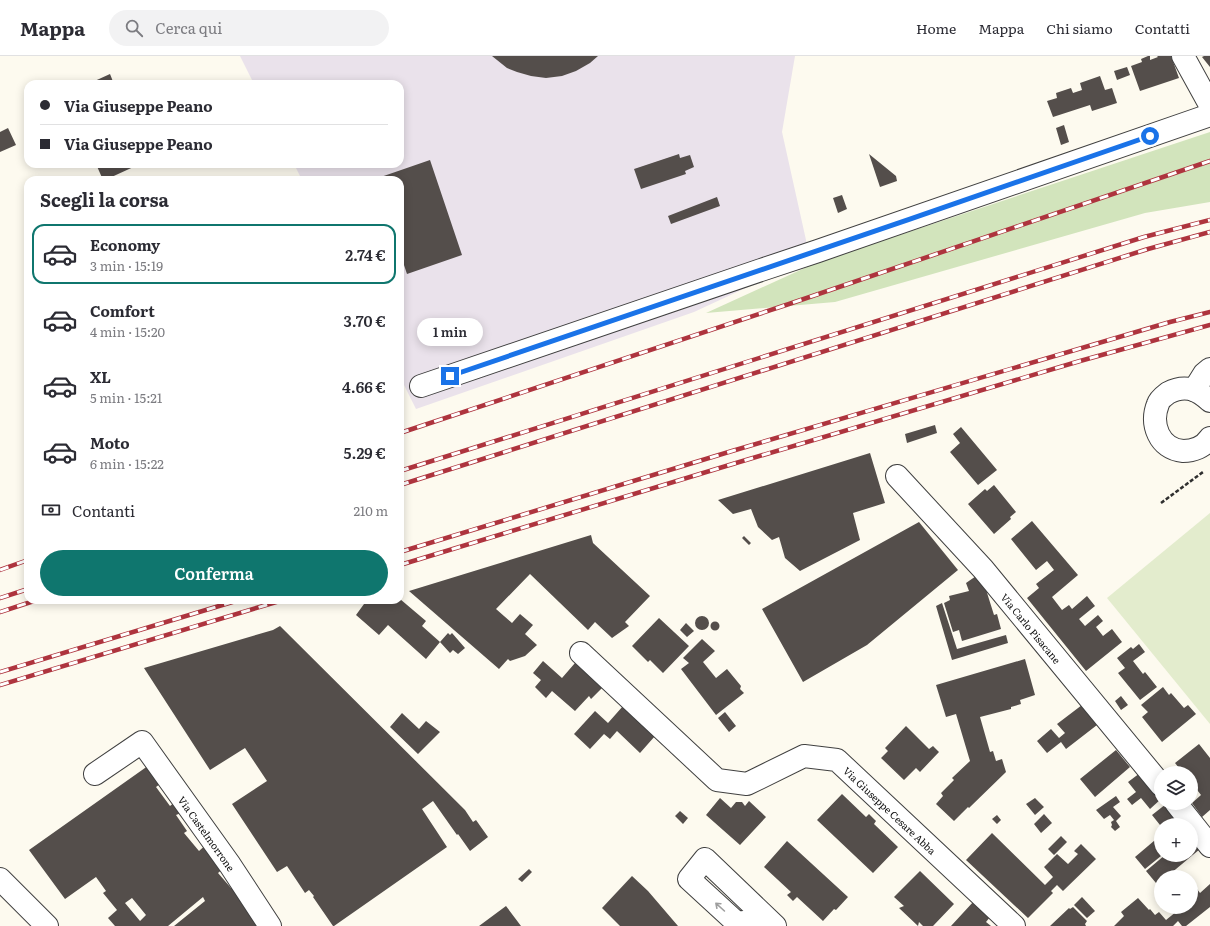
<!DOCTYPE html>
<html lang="it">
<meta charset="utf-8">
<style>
:root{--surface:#fff;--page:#f2f2f3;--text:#2b2b33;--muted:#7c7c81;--line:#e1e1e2;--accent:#0f766e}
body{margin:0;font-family:Literata,serif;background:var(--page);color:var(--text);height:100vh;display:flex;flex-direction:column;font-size:15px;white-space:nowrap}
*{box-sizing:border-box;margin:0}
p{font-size:13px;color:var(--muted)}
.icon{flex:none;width:22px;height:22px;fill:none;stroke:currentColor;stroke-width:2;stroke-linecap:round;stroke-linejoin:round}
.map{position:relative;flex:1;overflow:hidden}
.side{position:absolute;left:24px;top:120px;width:380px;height:428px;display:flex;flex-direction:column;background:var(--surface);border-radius:12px;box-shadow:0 2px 10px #0003}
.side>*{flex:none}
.banner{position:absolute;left:24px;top:24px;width:380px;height:88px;border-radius:12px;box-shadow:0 2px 10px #0003;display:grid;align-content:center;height:88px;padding:0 16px;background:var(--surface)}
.tools{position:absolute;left:1154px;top:710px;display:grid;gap:8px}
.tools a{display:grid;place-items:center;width:44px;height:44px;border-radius:50%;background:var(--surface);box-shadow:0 2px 10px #0003;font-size:20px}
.end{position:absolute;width:18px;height:18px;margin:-9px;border:5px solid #1a73e8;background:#fff;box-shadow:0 0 0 2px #fff}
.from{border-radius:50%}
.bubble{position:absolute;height:28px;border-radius:14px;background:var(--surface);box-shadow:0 2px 10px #0003;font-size:13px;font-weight:600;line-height:28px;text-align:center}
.banner b{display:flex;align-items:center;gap:14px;height:38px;font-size:15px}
.banner b+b{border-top:1px solid var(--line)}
.banner i{width:10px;height:10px;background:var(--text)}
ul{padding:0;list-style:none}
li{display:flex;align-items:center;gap:12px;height:60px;margin:0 8px 6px;padding:0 8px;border:2px solid transparent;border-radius:12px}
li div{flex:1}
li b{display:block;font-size:15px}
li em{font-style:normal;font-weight:600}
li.on{border-color:var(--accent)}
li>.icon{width:36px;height:36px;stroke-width:1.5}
h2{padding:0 16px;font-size:18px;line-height:48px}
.pay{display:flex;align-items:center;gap:10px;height:44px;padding:0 16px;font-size:15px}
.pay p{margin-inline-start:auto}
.cta{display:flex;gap:8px;margin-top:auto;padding:8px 16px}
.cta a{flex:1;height:46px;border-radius:24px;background:var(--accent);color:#fff;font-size:16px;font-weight:600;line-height:46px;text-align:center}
header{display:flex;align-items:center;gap:24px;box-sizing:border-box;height:56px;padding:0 20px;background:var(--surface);border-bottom:1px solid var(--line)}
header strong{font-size:19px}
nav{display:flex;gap:22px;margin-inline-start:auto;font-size:14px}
.search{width:280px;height:36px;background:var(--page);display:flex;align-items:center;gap:10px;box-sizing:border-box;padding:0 14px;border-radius:22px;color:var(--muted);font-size:15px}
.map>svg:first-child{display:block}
.industrial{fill:#eae2eb}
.green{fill:#d2e4bc}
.pitch{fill:#e3eccd}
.building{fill:#544e4b;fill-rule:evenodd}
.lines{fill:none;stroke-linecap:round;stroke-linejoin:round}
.minor-casing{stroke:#404040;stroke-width:24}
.path{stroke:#2f2f2f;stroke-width:2.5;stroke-dasharray:4 2;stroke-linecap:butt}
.minor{stroke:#fff;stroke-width:22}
.rail-casing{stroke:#ae343e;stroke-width:4.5}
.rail{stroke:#fff;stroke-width:3;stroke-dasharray:9;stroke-linecap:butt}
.oneway{stroke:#9e9e9e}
.route{stroke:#1a73e8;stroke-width:5}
.labels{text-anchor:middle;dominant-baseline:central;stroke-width:4;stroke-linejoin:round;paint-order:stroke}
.street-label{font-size:10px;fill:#0d0d0d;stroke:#fff}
</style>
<header>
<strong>Mappa</strong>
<div class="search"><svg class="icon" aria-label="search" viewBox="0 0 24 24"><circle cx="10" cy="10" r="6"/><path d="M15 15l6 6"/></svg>Cerca qui</div>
<nav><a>Home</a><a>Mappa</a><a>Chi siamo</a><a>Contatti</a></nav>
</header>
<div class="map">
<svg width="1210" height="870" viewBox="0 0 1210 870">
<rect width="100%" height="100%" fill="#fdfaef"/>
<path class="industrial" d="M240,0h555l-13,76 28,126 -116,54 -278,97 -16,-32v-197h-98l-8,-16h106v-80h-146z"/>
<path class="green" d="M1210,76v70l-65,11 -310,89 -129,11 112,-51z"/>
<path class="pitch" d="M1210,457v211l-103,-126z"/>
<path class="building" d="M492,0h106l-8,7 -14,8 -14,5 -16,2 -15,-2 -14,-4 -10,-4z
M1148,0h2v4l8,-3 -1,-1h14l8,22 -39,13 -9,-25 11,-4 -1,-3z
M1204,0h6v11l-8,-10z
M1127,11l3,8 -13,5 -3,-9z
M110,18l4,10h-26z
M1100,20l5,14 7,-2 5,15 -25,8 -2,-6 -37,12 -6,-16 10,-3 -1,-5 15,-5 2,5 9,-3 -2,-7z
M1064,69l5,17 -8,3 -5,-17z
M8,72l8,17 -16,7v-20z
M679,98l1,4 10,-3 4,12 -9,4 1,3 -45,15 -7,-20z
M869,98l27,22 1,5 -17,6z
M430,104l32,95 -55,19 -7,-21v-73h-25v-1z
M96,108h44l-35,16h-2z
M842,139l5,14 -9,4 -5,-15z
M717,141l3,9 -49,18 -3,-8z
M935,369l2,8 -30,10 -2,-9z
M961,371l36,43 -19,15 -28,-33 10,-9 -7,-9z
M870,397l15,50 -32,10 7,27 -60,31 -15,-13 -6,-21 -7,3 -14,-13 -7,-18 -18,5 -15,-14z
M994,429l22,27 -6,5 1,2 -17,15 -26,-30 17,-15 2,2z
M1032,465l46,54 -26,22 10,13 7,-5 3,4 15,-13 8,10 -16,13 6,7 13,-11 5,6 -7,6 7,9 9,-7 10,13 -36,29 -59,-73 12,-10 -3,-4 18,-14 -7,-9 -11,9 -25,-31z
M919,466l39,48 -91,75 -64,37 -41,-73z
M591,479l2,8 57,53 -25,26 4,4 -17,12 -17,-16 -7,8 -58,-56 -34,35 16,14 8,-9 13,11 -8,9 12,11 -12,11 -15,5 -2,-2 -9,10 -90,-78z
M744,480l7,7 -2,2 -7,-7z
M979,518l4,6 11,35 3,-1 4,15 -39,12 -3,-11 -6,2 -9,-29 6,-3 -1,-4 20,-5 -3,-8z
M400,543l26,22 -4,5 18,16 8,-9 2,2 2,-2 13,15 -7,6 -5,-4 -3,3 -10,-11 -14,17 -38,-34 -9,10 -23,-20 8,-11 16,-4h12l4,3z
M942,547l15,46 49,-14 2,8 -56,17 -16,-54z
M695 567a7 7 0 1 1 14 0a7 7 0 1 1-14 0Z
M659,562l30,28 -26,27 -13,-13 -2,2 -16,-16z
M710.5 570a4.5 4.5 0 1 1 9 0a4.5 4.5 0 1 1-9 0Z
M686,567l8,8 -7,6 -7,-7z
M280,570l185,184 8,12 3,-2 12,17 -18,14 -12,-17 -1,1 -24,-34 -11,8 25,38 -113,79h-1l-20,-29 1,-1 -5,-6 -4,3 -18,-27 -10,6 -45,-68 35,-23 -22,-33 -35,22 -66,-102 129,-38z
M702,583l13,12 -12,11 13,16 11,-9 14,17 -1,3 4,4 -28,22 -35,-46 8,-6 -6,-5z
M1139,588l6,8 -12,9 10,13 2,-2 12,15 -17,13 -22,-27 7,-5 -8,-10 14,-11 2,2z
M1025,603l10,36 -15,5 1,4 -10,3v2l-31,8 10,35 3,-1 3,10 6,-2 4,13 -37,36 -1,-1 -14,14 -18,-17 7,-8 -2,-3 13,-13 -2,-2 18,-17 -14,-47 -10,3 -10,-32z
M543,605l19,17 13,-15 27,25 -11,11 -2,-3 -14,15 -23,-20 -6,7 -11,-11 6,-7 -8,-7z
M1163,631l6,8 2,-2 13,15 4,-3 8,9 -34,28 -20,-25 6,-5 -7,-7z
M1121,640l7,9 -7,5 -6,-9z
M1082,649l15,20 -31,24 -5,-7 -14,11 -10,-12 14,-12 8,9 6,-5 -8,-9z
M623,650l32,30 -15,17 -23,-22 -7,8 -6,-5 -14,15 -16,-15 21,-23 13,12z
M725,656l11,14 -7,6 -11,-14z
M402,657l17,16 7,-8 14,11 -22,22 -28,-27z
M906,670l23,23 4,-3 6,6 -19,20 -4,-4 -12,12 -23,-22 7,-7 -3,-3z
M1199,688l11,14v52l-8,7 -10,-14 9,-8 -10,-13v-9h-8l-8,-10z
M1116,694l14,17 -35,30 -15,-18z
M152,707l12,18 -8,6 14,19 5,-4 6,11 -5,2 11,16 -3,2 15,18 9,-8 17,24 -7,6 13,15 4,-3 27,41h-88l31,-25 -2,-4 -35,29h-53l-7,-8 9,-8 -14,-17 3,-2 -10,-14 -31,22 -36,-49zM132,842l14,17 -6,6 -15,-18z
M1140,717l21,26 -11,10 -9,-11 -9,7 -5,-6 9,-7 -8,-10z
M842,738l24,23 3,-3 7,7 -2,3 24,23 -25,26 -56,-53z
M1116,740l4,6 -7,5 8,9 -5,5 4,6 -5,4 -4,-4 1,-2 -1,-3 3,-2 -4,-5 -6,4 -8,-9z
M720,742l11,10 5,-6h6l3,4 4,-5 17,16 -26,28 -34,-30z
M1035,742l9,9 -9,8 -9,-11z
M1166,748l17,21h-23l-8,-10z
M680,755l8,7 -5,6 -8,-8z
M1044,758l8,9 -11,10 -7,-9z
M997,759l4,5 -4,4 -5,-5z
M992,777l53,52 8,-8 -9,-10 13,-13 11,10 10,-10 -4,-3 7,-7 15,15 -33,32 -6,-6 -6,6 2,2 -25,25 -62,-58z
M1161,779v21l-16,13 -10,-12z
M1061,780l6,6 -13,13 -6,-6z
M1191,781l9,12 -30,25 3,3h-12v12l-15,-18 19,-16h26z
M787,785l61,56 -12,13 -2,-1 -11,12 -26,-24 -4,4 -6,-6 4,-3 -27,-25z
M529,813l3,3 -10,10 -4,-3z
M920,815l34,33 -21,22h-10l-4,-4 -1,4 -19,-18 5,-2 -10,-9z
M632,820l16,15 30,35h-58l-18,-18z
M1191,825l9,12 10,-9v23l-24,19h-4l-4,-5 -5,5h-59l10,-10 -3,-4 17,-14 11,12 1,-1 5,6 4,-3 7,8 16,-13h9v-7l2,-2 -2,-2z
M1082,841l13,14 -8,7 -13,-13z
M974,845l16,16 -4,5 5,4h-40z
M506,850l15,20h-42z
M1073,851l14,14 -2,3 1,2h-36l19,-18 1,1z"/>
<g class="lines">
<defs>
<g id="minor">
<path d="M1183,0l27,49"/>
<path d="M421,330l340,-116 57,-19 392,-136"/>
<path d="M1194,334l10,-16 6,-5"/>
<path d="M1210,345c-13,-12 -25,-17 -42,-8 -4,3 -9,7 -10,11 -8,20 1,45 25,47 10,0 21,-4 27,-13"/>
<path id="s1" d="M897,420l86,93 178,216"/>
<path id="s2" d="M581,597l136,127 30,4 57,-28 33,4 177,166"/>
<path id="s3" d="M95,718l47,-32 88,123 40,61"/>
<path d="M1176,747l34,43"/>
<path d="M0,823l47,47"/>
<path d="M767,863l-30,4 -48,-44 16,-20 70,67"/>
</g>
</defs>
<use href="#minor" class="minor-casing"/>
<path class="path" d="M1161,447l42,-31"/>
<use href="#minor" class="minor"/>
<defs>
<path id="rail" d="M400,377l389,-129 421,-143
M400,415l744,-234 66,-17
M400,429l748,-236 62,-17
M400,496l332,-101 438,-129 40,-10
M400,509l336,-102 344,-102 130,-36
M0,514l28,-10
M0,542l28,-9
M0,556l37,-12
M0,616l239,-72
M0,629l283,-85"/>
</defs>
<use href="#rail" class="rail-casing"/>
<use href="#rail" class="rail"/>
</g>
<defs><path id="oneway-shaft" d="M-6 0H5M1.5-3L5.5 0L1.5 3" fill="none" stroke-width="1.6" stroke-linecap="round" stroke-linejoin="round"/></defs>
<use class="oneway" href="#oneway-shaft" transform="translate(720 851) rotate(-138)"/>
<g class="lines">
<path class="route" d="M450,320c234,-79 467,-159 700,-240"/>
</g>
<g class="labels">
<g class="street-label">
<text stroke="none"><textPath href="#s1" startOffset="203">Via Carlo Pisacane</textPath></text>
<text stroke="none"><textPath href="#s2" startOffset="386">Via Giuseppe Cesare Abba</textPath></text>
<text stroke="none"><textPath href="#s3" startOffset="169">Via Castelmorrone</textPath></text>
</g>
</g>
</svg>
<div class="tools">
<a><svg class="icon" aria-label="layers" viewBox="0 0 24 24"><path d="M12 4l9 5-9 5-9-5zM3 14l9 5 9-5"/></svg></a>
<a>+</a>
<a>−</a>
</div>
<i class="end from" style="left:1150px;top:80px"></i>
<i class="end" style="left:450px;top:320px"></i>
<div class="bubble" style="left:417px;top:262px;width:66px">1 min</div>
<div class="banner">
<b><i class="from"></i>Via Giuseppe Peano</b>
<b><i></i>Via Giuseppe Peano</b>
</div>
<section class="side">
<h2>Scegli la corsa</h2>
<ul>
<li class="on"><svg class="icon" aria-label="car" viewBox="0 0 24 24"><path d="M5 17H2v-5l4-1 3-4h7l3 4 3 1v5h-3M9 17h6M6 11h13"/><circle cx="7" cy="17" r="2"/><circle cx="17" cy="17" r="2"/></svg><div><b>Economy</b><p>3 min · 15:19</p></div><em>2.74 €</em></li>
<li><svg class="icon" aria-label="car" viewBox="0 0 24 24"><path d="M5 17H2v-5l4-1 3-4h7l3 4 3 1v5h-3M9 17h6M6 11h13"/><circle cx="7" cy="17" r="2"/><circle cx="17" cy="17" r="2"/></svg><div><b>Comfort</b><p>4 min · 15:20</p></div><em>3.70 €</em></li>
<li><svg class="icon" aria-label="car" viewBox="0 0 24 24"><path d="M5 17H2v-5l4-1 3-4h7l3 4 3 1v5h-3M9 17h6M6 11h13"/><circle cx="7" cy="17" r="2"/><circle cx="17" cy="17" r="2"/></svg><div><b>XL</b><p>5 min · 15:21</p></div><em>4.66 €</em></li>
<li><svg class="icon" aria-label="car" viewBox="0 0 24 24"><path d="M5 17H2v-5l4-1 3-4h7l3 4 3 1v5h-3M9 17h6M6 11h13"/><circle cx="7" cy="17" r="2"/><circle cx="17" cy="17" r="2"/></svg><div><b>Moto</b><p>6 min · 15:22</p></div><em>5.29 €</em></li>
</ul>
<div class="pay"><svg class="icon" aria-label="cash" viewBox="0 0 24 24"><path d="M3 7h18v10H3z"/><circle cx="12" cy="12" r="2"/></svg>Contanti<p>210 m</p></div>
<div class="cta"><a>Conferma</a></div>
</section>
</div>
